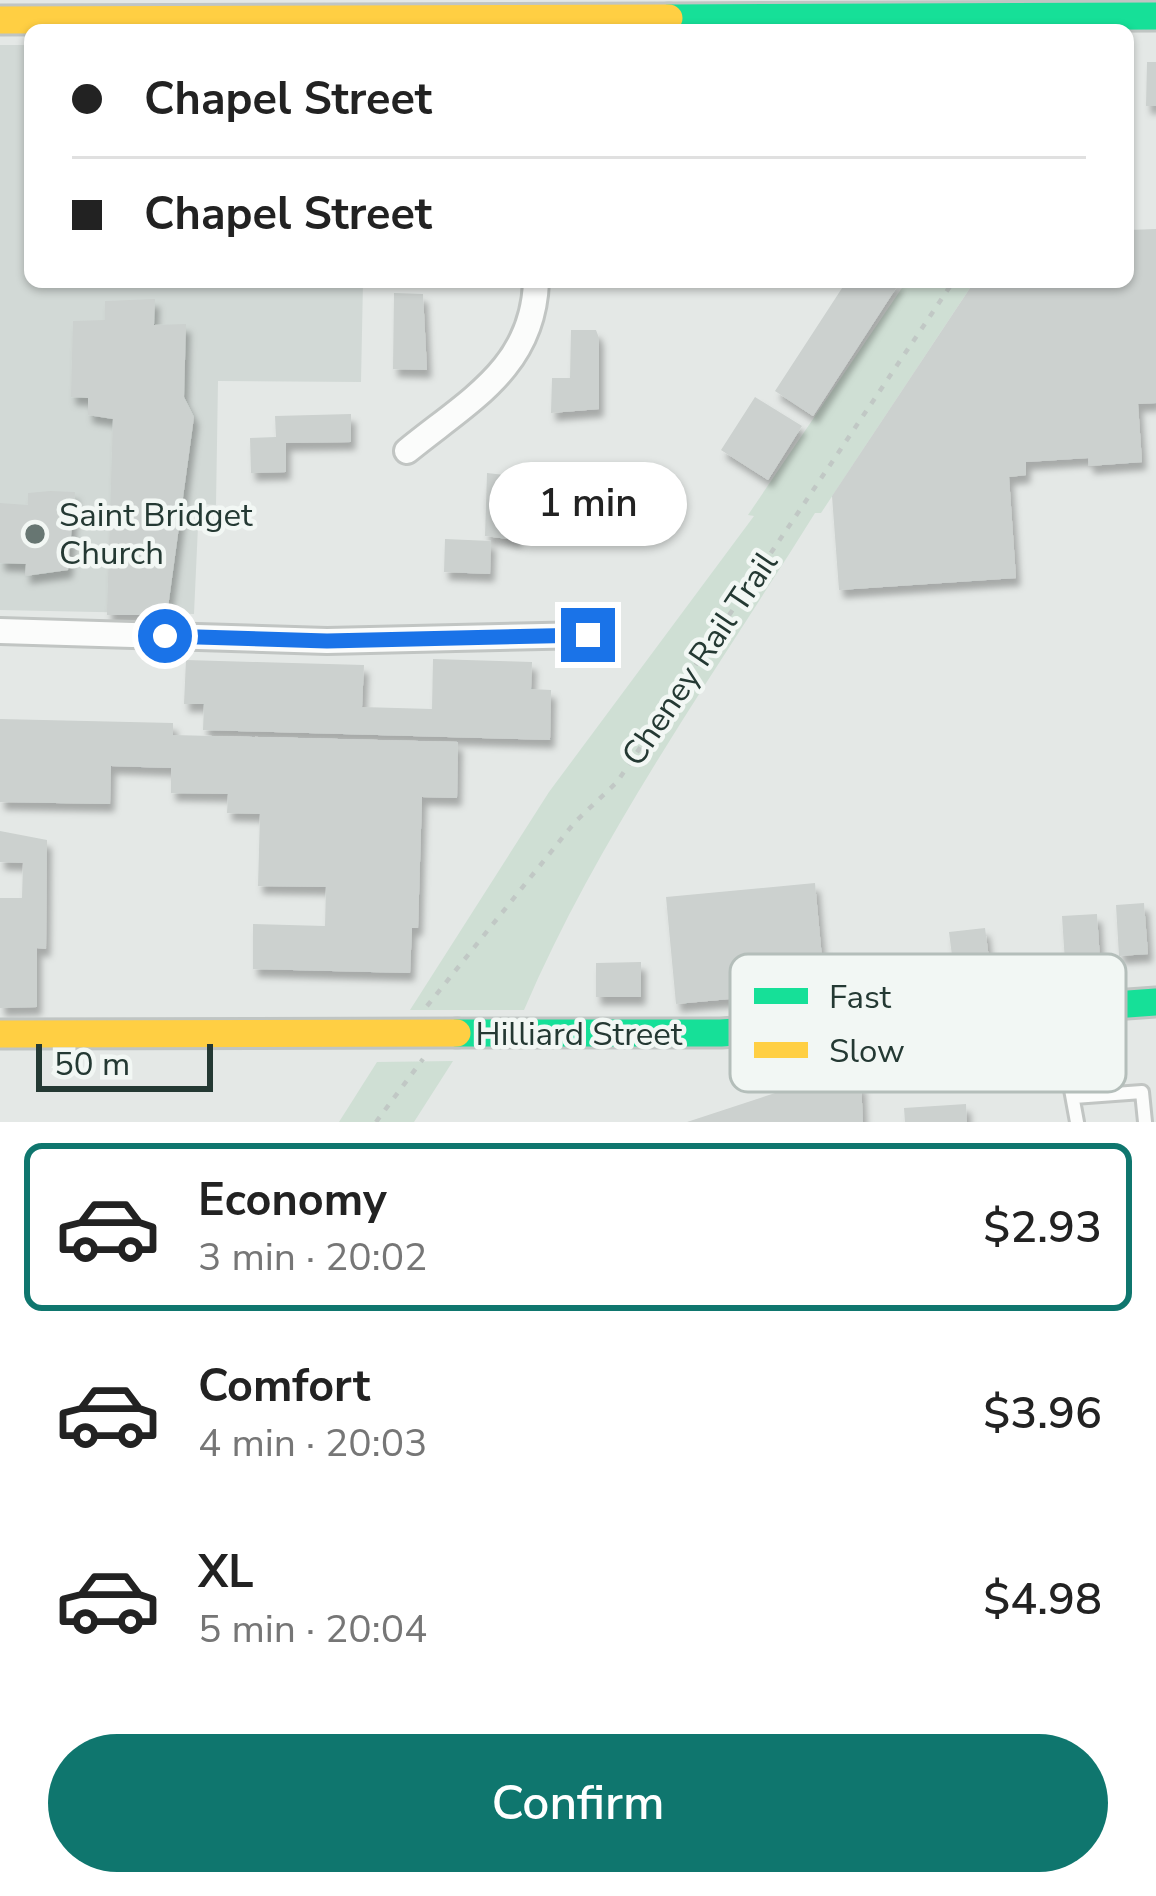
<!DOCTYPE html>
<meta charset="utf-8">
<style>
:root{--surface:#fff;--page:#f2f2f2;--text:#222;--muted:#767676;--line:#e0e0e0;--accent:#0f766e}
body{margin:0;font-family:"Nunito Sans",sans-serif;background:var(--page);color:var(--text);height:100vh;display:flex;flex-direction:column;font-size:45px;white-space:nowrap}
*{box-sizing:border-box;margin:0}
p{font-size:39px;color:var(--muted)}
.icon{flex:none;width:66px;height:66px;fill:none;stroke:currentColor;stroke-width:2;stroke-linecap:round;stroke-linejoin:round}
.map{position:relative;height:1122px;overflow:hidden}
.details{display:flex;flex-direction:column;background:var(--surface);flex:1}
.details>*{flex:none}
.hud{position:absolute;left:24px;top:24px;width:1110px;height:264px;border-radius:18px;box-shadow:0 3px 9px #0004;display:grid;align-content:center;height:264px;padding:0 48px;background:var(--surface)}
.scale{position:absolute;left:36px;bottom:30px;width:177px;box-sizing:border-box;padding-left:12px;border:6px solid #243933;border-top:0;font-size:33px;line-height:42px;white-space:nowrap;color:#243933;-webkit-text-stroke:9px #f2f7f4;paint-order:stroke}
.end{position:absolute;width:54px;height:54px;margin:-27px;border:15px solid #1a73e8;background:#fff;box-shadow:0 0 0 6px #fff}
.from{border-radius:50%}
.bubble{position:absolute;height:84px;border-radius:42px;background:var(--surface);box-shadow:0 3px 9px #0004;font-size:39px;font-weight:600;line-height:84px;text-align:center}
.hud b{display:flex;align-items:center;gap:42px;height:114px;font-size:45px}
.hud b+b{border-top:3px solid var(--line)}
.hud i{width:30px;height:30px;background:var(--text)}
ul{padding:21px 0 0;list-style:none}
li{display:flex;align-items:center;gap:36px;height:168px;margin:0 24px 18px;padding:0 24px;border:6px solid transparent;border-radius:18px}
li div{flex:1}
li b{display:block;font-size:45px}
li em{font-style:normal;font-weight:600}
li.current{border-color:var(--accent)}
li>.icon{width:108px;height:108px;stroke-width:1.5}
.primary-button{display:flex;gap:24px;margin-top:auto;padding:24px 48px}
.primary-button a{flex:1;height:138px;border-radius:72px;background:var(--accent);color:#fff;font-size:48px;font-weight:600;line-height:138px;text-align:center}
.map>svg:first-child{display:block}
.built{fill:#d2d9d6}
.green{fill:#cfdfd4}
.building{fill:#ccd1cf;filter:url(#shadow)}
.lines{fill:none;stroke-linecap:round;stroke-linejoin:round}
.lane-casing{stroke:#c1c5c3;stroke-width:18}
.street-casing{stroke:#c1c5c3;stroke-width:30}
.fast-casing{stroke:#c0c5c3;stroke-width:33}
.slow-casing{stroke:#c0c5c3;stroke-width:33}
.path{stroke:#c1c8c5;stroke-width:4.5;stroke-dasharray:6 9;stroke-linecap:butt}
.lane{stroke:#fbfcfb;stroke-width:12}
.street{stroke:#fbfcfb;stroke-width:24}
.fast{stroke:#16e098;stroke-width:27}
.slow{stroke:#ffcf43;stroke-width:27}
.route{stroke:#1a73e8;stroke-width:15}
.poi-dot{fill:#677672;stroke:#f2f7f4;stroke-width:4.5}
.labels{text-anchor:middle;dominant-baseline:central;stroke-width:9;stroke-linejoin:round;paint-order:stroke}
.poi-label{font-size:33px;fill:#243933;stroke:#f2f7f4;text-anchor:start}
.street-label{font-size:33px;fill:#243933;stroke:#f2f7f4}
.key{fill:#f2f7f4;stroke:#b4beba;stroke-width:3}
.key-label{font-size:33px;fill:#243933}
</style>
<div class="map">
<svg width="1156" height="1122" viewBox="0 0 1156 1122">
<defs>
<filter id="shadow"><feDropShadow dx="4.5" dy="8" stdDeviation="3" flood-color="#0004"/></filter>
</defs>
<rect width="100%" height="100%" fill="#e4e8e6"/>
<path class="built" d="M0,45h30v237h333l-2,100 -143,-1 -2,124 -17,-1 -5,110 -194,-4z"/>
<path class="green" d="M906,282h68l-153,231h-6c-101,162 -216,322 -291,497h-114l139,-218 205,-276 -6,-1z
M453,1061l-39,61h-75l38,-60z"/>
<path class="building" d="M1147,62h9v44h-10z
M1156,229v174l-18,1 4,58 -53,4 -1,-8 -62,4v13l-17,2 7,101 -177,12 -7,-94 142,-214h154v-52z
M846,282h54l-87,134 -38,-25z
M394,293l29,1 4,76 -34,-1z
M155,299l-1,26 32,-1 -2,73 10,20 -27,198h-60l6,-196 -25,-4v-17l-17,-1 2,-76 32,-1v-19z
M571,330h25l3,8v71l-48,4 1,-35h18z
M755,397l47,29 -34,54 -47,-30z
M351,414v28l-65,1v29l-35,1 -1,-35 26,-1 -1,-21z
M487,473l37,4 -9,41h4l-2,22 -32,-4z
M50,491l25,1 -7,78 -43,6 1,-12 -26,-1v-60l28,2v-12z
M445,539l46,2 -1,33 -46,-2z
M433,659l99,3 -1,27 20,1 -1,50 -347,-10 1,-26h-20l2,-44 178,5 -2,42 70,2z
M0,719l173,4v12l285,7 -1,56 -35,-1 -4,131h-6l-2,45 -157,-4v-45l72,2 1,-39 -68,-1 2,-72 -33,-1 1,-19 -57,-1v-25l-60,-2 -1,38 -110,-2z
M0,831l47,9 -1,109 -9,-1v59l-37,1v-110h22l1,-35 -23,-1z
M815,883l10,107 -149,14 -10,-107z
M1144,903l4,51 -29,2 -3,-51z
M1097,914l3,46 -35,2 -3,-46z
M985,928l5,38 -36,5 -5,-39z
M641,962v35h-45v-34z
M861,1083l2,39h-176l88,-29z
M966,1104l1,18h-62l-1,-14z"/>
<g class="lines">
<defs>
<path id="lane" d="M1037,1015l28,42 12,65
M1074,1097l68,-5 3,30"/>
<path id="street" d="M407,451c61,-50 126,-83 129,-169
M0,631l327,10 261,-6"/>
<path id="fast" d="M669,18l487,-2
M457,1033h264l435,-31"/>
<path id="slow" d="M0,20l669,-2
M0,1034l457,-1"/>
</defs>
<use href="#lane" class="lane-casing"/>
<use href="#street" class="street-casing"/>
<use href="#fast" class="fast-casing"/>
<use href="#slow" class="slow-casing"/>
<path class="path" d="M427,1006l148,-184 42,-40 336,-500
M376,1122l47,-63"/>
<use href="#lane" class="lane"/>
<use href="#street" class="street"/>
<use href="#fast" class="fast"/>
<use href="#slow" class="slow"/>
</g>
<g class="lines">
<path class="route" d="M165,636l162,5 261,-6"/>
</g>
<circle class="poi-dot" cx="35" cy="534" r="12"/>
<g class="labels">
<g class="poi-label">
<text x="59" y="515">Saint Bridget<tspan x="59" dy="38">Church</tspan></text>
</g>
<g class="street-label">
<text transform="translate(700 659) rotate(-56)">Cheney Rail Trail</text>
<text x="579" y="1034">Hilliard Street</text>
</g>
</g>
<rect x="730" y="954" width="396" height="138" rx="18" class="key"/>
<rect x="754" y="988" width="54" height="16" fill="#16e098"/>
<rect x="754" y="1042" width="54" height="16" fill="#ffcf43"/>
<g class="key-label">
<text x="829" y="1008">Fast</text>
<text x="829" y="1062">Slow</text>
</g>
</svg>
<div class="scale">50 m</div>
<i class="end from" style="left:165px;top:636px"></i>
<i class="end" style="left:588px;top:635px"></i>
<div class="bubble" style="left:489px;top:462px;width:198px">1 min</div>
<div class="hud">
<b><i class="from"></i>Chapel Street</b>
<b><i></i>Chapel Street</b>
</div>
</div>
<section class="details">
<ul>
<li class="current"><svg class="icon" aria-label="car" viewBox="0 0 24 24"><path d="M5 17H2v-5l4-1 3-4h7l3 4 3 1v5h-3M9 17h6M6 11h13"/><circle cx="7" cy="17" r="2"/><circle cx="17" cy="17" r="2"/></svg><div><b>Economy</b><p>3 min · 20:02</p></div><em>$2.93</em></li>
<li><svg class="icon" aria-label="car" viewBox="0 0 24 24"><path d="M5 17H2v-5l4-1 3-4h7l3 4 3 1v5h-3M9 17h6M6 11h13"/><circle cx="7" cy="17" r="2"/><circle cx="17" cy="17" r="2"/></svg><div><b>Comfort</b><p>4 min · 20:03</p></div><em>$3.96</em></li>
<li><svg class="icon" aria-label="car" viewBox="0 0 24 24"><path d="M5 17H2v-5l4-1 3-4h7l3 4 3 1v5h-3M9 17h6M6 11h13"/><circle cx="7" cy="17" r="2"/><circle cx="17" cy="17" r="2"/></svg><div><b>XL</b><p>5 min · 20:04</p></div><em>$4.98</em></li>
</ul>
<div class="primary-button"><a>Confirm</a></div>
</section>
